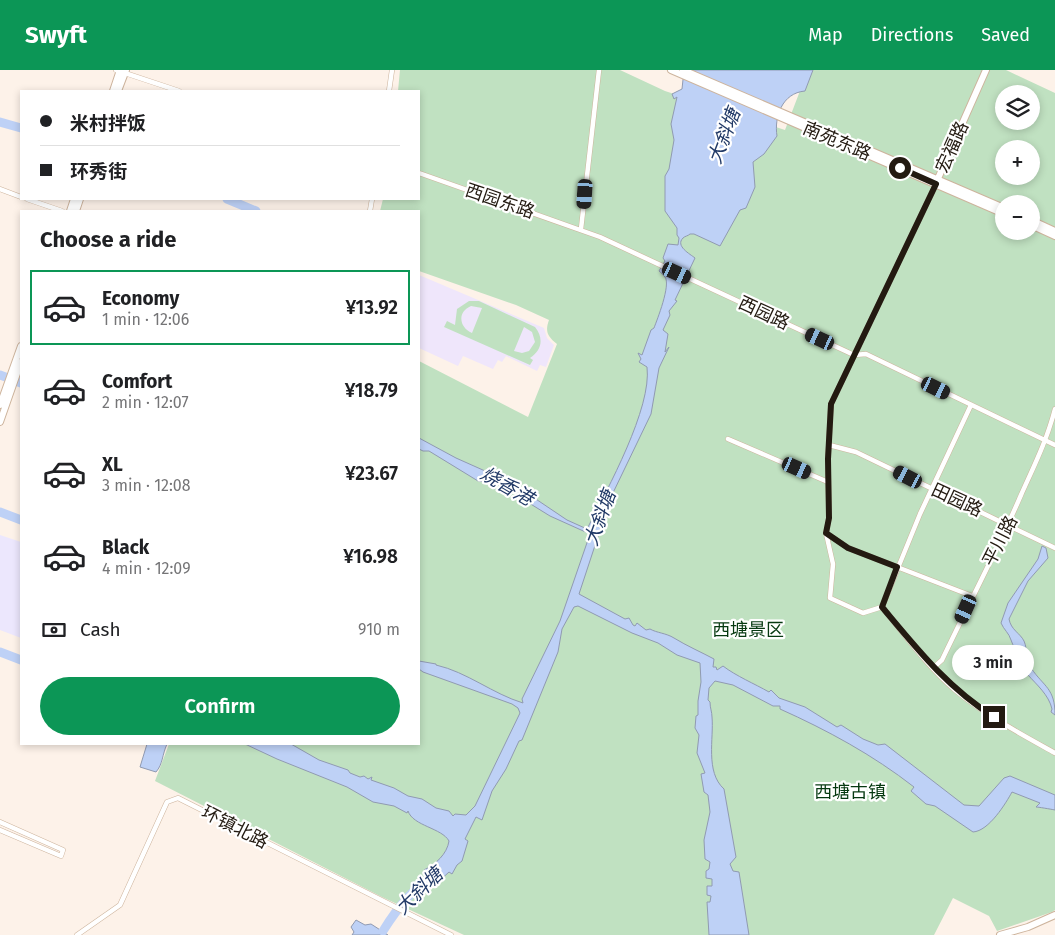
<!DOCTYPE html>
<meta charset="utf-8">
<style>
:root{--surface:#fff;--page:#f2f2f2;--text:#202124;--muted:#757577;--line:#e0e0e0;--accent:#0c9656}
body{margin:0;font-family:"Fira Sans","Noto Sans SC",sans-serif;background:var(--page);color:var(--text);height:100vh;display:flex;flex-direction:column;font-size:19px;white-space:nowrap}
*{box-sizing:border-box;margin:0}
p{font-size:16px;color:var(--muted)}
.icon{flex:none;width:28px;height:28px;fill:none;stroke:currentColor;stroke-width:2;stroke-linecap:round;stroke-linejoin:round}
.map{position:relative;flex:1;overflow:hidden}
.details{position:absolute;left:20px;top:140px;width:400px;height:535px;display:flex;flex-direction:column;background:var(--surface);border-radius:0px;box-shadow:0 2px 8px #0003}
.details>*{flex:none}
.guide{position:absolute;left:20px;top:20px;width:400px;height:110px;border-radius:0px;box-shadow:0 2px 8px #0003;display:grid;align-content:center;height:110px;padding:0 20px;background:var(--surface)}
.controls{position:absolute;left:995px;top:15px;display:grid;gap:10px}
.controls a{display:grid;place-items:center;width:45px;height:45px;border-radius:50%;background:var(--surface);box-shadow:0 2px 8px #0003;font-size:25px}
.end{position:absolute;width:22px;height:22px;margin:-11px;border:6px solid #231a11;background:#fff;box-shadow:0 0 0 2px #fff}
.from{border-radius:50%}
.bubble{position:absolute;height:35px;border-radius:18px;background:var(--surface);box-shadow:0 2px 8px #0003;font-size:16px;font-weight:600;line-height:35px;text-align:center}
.car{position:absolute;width:15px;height:30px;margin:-15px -8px;border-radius:6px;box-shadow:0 0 4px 1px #0007;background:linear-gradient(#222 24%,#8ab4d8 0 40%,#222 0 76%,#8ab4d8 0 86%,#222 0)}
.guide b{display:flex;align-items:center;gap:18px;height:48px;font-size:19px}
.guide b+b{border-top:1px solid var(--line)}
.guide i{width:12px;height:12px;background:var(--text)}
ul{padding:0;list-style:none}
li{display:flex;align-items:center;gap:15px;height:75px;margin:0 10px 8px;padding:0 10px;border:2px solid transparent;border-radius:0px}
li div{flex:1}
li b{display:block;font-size:19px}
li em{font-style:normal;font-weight:600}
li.current{border-color:var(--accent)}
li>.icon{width:45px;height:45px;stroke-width:1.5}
h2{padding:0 20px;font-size:22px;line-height:60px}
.pay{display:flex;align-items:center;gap:12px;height:55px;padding:0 20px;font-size:19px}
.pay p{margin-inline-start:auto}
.primary-button{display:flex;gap:10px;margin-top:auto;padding:10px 20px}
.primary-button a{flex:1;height:58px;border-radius:30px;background:var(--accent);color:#fff;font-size:20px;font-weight:600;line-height:58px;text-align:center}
header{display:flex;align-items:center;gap:30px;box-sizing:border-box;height:70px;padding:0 25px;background:var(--accent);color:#fff}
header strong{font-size:24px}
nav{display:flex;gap:28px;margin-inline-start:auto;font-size:18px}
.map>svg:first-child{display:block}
.commercial{fill:#ece7fd}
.education{fill:#efe6fb}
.green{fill:#c0e1c1;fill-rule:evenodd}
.water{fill:#bed1f6;stroke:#909ab1}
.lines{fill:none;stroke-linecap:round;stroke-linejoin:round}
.river{stroke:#bed1f6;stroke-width:9}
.street-casing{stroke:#cdb49d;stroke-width:5.5}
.secondary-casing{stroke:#cdb49d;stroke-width:8}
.street{stroke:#fff;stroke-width:4.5}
.secondary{stroke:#fff;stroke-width:6}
.route{stroke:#231a11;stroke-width:6}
.labels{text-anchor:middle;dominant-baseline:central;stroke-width:4.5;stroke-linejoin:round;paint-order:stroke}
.street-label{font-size:18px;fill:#231a11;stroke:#fff}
.park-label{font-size:18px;fill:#063911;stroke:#fff}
.water-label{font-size:19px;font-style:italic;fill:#223a67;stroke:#fff}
</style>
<header>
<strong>Swyft</strong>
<nav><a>Map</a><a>Directions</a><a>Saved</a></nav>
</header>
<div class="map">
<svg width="1055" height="865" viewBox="0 0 1055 865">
<rect width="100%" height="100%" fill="#fdf2e9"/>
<path class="commercial" d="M0,465l21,7v96l-21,-8z"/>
<path class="education" d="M419,205l125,53 3,10 7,7 -8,22 -6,-2 -3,6 -31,-15 -4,6 -4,-2 -5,9 -30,-13 -5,10 -39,-18z"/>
<path class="green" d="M400,0h220l45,21 120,39 23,-60h198l49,23v817l-3,2 -55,19 -8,-15 -36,-18 -19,37h-470l-82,-38 -227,-116 14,-37h250v-383l109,56 29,-73c-10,-8 -12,-13 -8,-24l-33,-15 -97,-34v-60h-39l3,-12h36v-108h-21zM1004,24h27v27h-27zM1004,79h27v27h-27zM1004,134h27v27h-27z
M469,231h10l56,26c9,11 7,23 -5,31l3,2 -3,5 -86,-38 3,-6 8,4 2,-16zM471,236l11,2 -10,25c-13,-6 -15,-21 -1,-27zM524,257l8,5 3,10 -6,9 -7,2 -8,-2z"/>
<path class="water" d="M684,0h129l-8,21c-23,2 -31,26 -28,45l-13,18 -11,8 2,25 -9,21 -6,2 -20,36 -26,-12h-4c-2,2 -5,2 -7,4 -8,8 7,16 12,20l-20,42 2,1 -8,10 1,4 -7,15 5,4 -3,18 4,-5 -10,21 -8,46 -40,83 -32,97 46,25 4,-1 4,7 2,1 2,-3 9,7 4,-1c7,4 16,4 24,9 13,8 27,14 40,21l-1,8h3l1,3 6,-4c13,10 32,18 46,26l2,-2 8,8 26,9 32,20 4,-2 22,14 15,6 7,-1 79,61 15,1 25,-28 6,-2 45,19v15c-5,-1 -17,-3 -19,-3l4,-4 -28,-11c-6,11 -23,39 -39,40l-38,-26 -9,-2 -15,-13 3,-4c-41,-32 -87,-57 -134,-78v-3h-7l-40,-21 -18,-4 -6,7 -1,12 2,2c0,6 2,10 2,15 2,21 -7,55 12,72l12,68 -6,7 3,7 6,1 10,63h-40l-2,-33h3l1,-6 -4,-1v-9h5v-7l-6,-1v-7l3,-2 1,-7 -5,-3 -1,-19 6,-28 -2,-17 -4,-3 -3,-18 4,-1 -8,-20 2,-18 -4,-7 1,-12 2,-1v-14l3,-19 -1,-19 -23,-8 -19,-12 -26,-10 -54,-27 -4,1 -12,22 -4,23 -36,88 -3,1 -13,28 -14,22 -10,29 -6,-3 -11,22 3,2 -6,20 -5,4 -5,9 -3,-2 -12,11 -13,-13c12,-6 23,-16 25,-29 -7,-13 -36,-15 -41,-30l-1,2 -13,-7 -21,-4 -26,-15 -70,-28 -32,-15h46l28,16 29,10 2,3 10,4 4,-1 4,3 4,-2 -1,3 23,8 14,8 14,3 14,9 13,3 4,5 2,-2 11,1 9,-9 45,-93 -2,-5 -6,-4 -89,-32 -4,-3v-8l17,3v1c31,7 57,29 87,38l-1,-4 38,-78 30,-87 -40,-18 -21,-13 -4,-6 -9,-6 -28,-13 -3,4 -7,-1 -49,-30h-6l-4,-2v-11l37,20 56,25 55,37 20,9c21,-41 65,-121 60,-162l-8,-5 2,-3 -3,-6 4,2 9,-25 3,-2c3,-8 17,-43 11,-51 -2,-3 -4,-4 -6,-6l6,-10 -2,-3 5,-14 10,1 1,-7 -2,-3v-7l-12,-17v-35l4,-7 5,-29 -3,-16 6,-27 -3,2 -2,-5 10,-5z
M1042,476l4,2 2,10 -20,23 -19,38c2,11 11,14 15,22 4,9 1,18 7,27 13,19 24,20 24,47l-4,-3 1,-3c-3,-14 -16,-25 -24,-34 -9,-10 -12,-23 -17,-35 -2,-7 -7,-10 -10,-17l7,-20 30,-44z
M147,674h20c-5,11 -4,20 -11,28l-16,-5z
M356,850l9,5 6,-1 17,11h-36l2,-3 -3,-5z"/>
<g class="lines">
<path class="river" d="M0,52l21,6
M227,129l29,12
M0,305l21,8
M0,442l21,8
M0,582l21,8
M383,861c16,-26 32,-44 57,-61"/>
<defs>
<path id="street" d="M116,0l63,21
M389,21l3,-21
M419,103l181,64 254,118 12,-1 189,91
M936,114l-105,220 -3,55 1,59 -3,15 7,31 -3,34 33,15 19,-6c23,28 45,59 73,83 30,25 66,44 100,63
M0,119l21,8
M27,129l35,12
M370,141l2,-12
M581,159l18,-159
M728,369l100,43
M829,375l27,7 199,96
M826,463l22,15 124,48
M882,537l38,-93 51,-109
M933,598l9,-8c26,-55 55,-109 79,-165 13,-29 26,-55 34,-86
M0,752l63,28 -2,6 -61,-26
M77,865l43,-30 47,-103 11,-4 273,137"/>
<path id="secondary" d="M671,0l333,144
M683,0l321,138
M113,21l7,-21
M118,21l8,-21
M936,113l50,-113
M70,141l4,-12
M76,141l4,-12
M1031,150l24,11
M1031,155l24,11
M0,335l21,-59
M0,352l21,-60
M1000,865l28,-8 27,-12"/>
</defs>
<use href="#street" class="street-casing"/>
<use href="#secondary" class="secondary-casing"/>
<use href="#street" class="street"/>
<use href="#secondary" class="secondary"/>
</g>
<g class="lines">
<path class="route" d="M900,98l36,16 -105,220 -3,55 1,59 -3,15 22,15 49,19 -15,40c36,43 65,80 112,110"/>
</g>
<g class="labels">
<g class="street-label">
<text transform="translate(837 71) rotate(23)">南苑东路</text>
<text transform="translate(952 77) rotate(-66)">宏福路</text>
<text transform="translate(500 131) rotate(19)">西园东路</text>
<text transform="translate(764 243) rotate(25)">西园路</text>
<text transform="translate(957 430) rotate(25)">田园路</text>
<text transform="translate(1000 471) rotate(-63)">平川路</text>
<text transform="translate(235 757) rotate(27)">环镇北路</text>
</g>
<g class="park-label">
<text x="748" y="560">西塘景区</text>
<text x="850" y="722">西塘古镇</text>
</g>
<g class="water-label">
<text transform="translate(724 66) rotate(-69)">大斜塘</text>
<text transform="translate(507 416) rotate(30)">烧香港</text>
<text transform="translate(600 448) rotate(-70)">大斜塘</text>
<text transform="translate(419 821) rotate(-44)">大斜塘</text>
</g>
</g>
</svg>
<div class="controls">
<a><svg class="icon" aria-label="layers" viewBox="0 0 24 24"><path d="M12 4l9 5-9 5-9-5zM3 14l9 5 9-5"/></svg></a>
<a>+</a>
<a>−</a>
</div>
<i class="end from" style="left:900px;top:98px"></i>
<i class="end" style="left:994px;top:647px"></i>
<div class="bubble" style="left:952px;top:575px;width:82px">3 min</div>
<i class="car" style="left:585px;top:124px;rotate:184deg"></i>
<i class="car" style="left:677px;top:203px;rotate:115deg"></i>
<i class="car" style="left:820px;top:269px;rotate:295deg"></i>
<i class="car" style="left:936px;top:318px;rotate:116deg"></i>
<i class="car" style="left:797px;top:398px;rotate:114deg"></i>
<i class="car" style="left:908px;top:407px;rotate:297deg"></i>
<i class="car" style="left:966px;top:539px;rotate:204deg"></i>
<div class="guide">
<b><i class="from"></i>米村拌饭</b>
<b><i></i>环秀街</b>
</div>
<section class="details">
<h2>Choose a ride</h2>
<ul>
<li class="current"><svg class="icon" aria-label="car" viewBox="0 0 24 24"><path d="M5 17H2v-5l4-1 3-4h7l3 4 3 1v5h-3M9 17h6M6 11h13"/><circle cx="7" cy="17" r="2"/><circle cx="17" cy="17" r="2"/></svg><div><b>Economy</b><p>1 min · 12:06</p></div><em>¥13.92</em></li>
<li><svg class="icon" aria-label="car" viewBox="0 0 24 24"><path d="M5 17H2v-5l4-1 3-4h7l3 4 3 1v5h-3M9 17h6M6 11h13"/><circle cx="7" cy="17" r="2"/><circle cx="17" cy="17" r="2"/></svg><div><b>Comfort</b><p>2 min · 12:07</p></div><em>¥18.79</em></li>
<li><svg class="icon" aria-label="car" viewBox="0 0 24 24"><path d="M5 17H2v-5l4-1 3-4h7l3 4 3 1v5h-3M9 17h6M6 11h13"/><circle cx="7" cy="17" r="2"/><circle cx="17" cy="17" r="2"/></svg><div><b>XL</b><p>3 min · 12:08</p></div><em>¥23.67</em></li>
<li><svg class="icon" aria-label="car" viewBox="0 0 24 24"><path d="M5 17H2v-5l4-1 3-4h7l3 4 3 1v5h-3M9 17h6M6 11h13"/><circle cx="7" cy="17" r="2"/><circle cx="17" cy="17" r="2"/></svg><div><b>Black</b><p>4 min · 12:09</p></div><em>¥16.98</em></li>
</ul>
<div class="pay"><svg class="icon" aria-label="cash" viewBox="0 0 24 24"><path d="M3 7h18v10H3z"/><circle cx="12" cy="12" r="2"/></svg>Cash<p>910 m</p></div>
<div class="primary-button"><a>Confirm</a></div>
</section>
</div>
